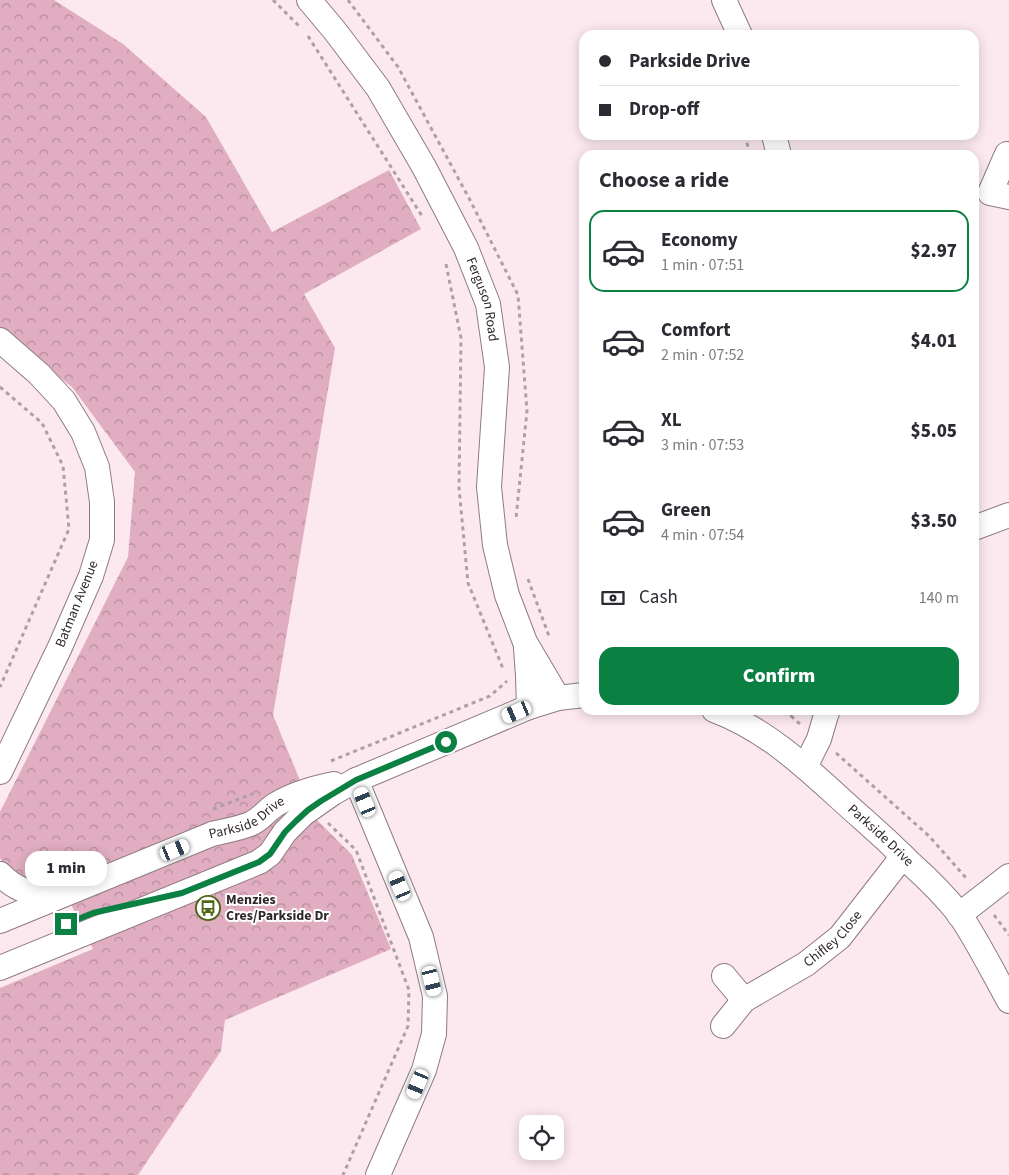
<!DOCTYPE html>
<meta charset="utf-8">
<style>
:root{--surface:#fff;--page:#f7f7f7;--text:#2b2b33;--muted:#7c7c81;--line:#e1e1e2;--accent:#0b8043}
body{margin:0;font-family:"Source Sans 3",sans-serif;background:var(--page);color:var(--text);height:100vh;display:flex;flex-direction:column;font-size:19px;white-space:nowrap}
*{box-sizing:border-box;margin:0}
p{font-size:16px;color:var(--muted)}
.icon{flex:none;width:28px;height:28px;fill:none;stroke:currentColor;stroke-width:2;stroke-linecap:round;stroke-linejoin:round}
.map{position:relative;flex:1;overflow:hidden}
.side{position:absolute;left:579px;top:150px;width:400px;height:565px;display:flex;flex-direction:column;background:var(--surface);border-radius:15px;box-shadow:0 2px 12px #0003}
.side>*{flex:none}
.top-card{position:absolute;left:579px;top:30px;width:400px;height:110px;border-radius:15px;box-shadow:0 2px 12px #0003;display:grid;align-content:center;height:110px;padding:0 20px;background:var(--surface)}
.tools{position:absolute;left:519px;top:1115px;display:grid;gap:10px}
.tools a{display:grid;place-items:center;width:45px;height:45px;border-radius:10px;background:var(--surface);box-shadow:0 2px 12px #0003;font-size:25px}
.end{position:absolute;width:22px;height:22px;margin:-11px;border:6px solid #0b8043;background:#fff;box-shadow:0 0 0 2px #fff}
.from{border-radius:50%}
.bubble{position:absolute;height:35px;border-radius:15px;background:var(--surface);box-shadow:0 2px 12px #0003;font-size:16px;font-weight:800;line-height:35px;text-align:center}
.car{position:absolute;width:15px;height:30px;margin:-15px -8px;border-radius:6px;box-shadow:0 0 4px 1px #0007;background:linear-gradient(#fff 24%,#345 0 40%,#fff 0 76%,#345 0 86%,#fff 0)}
.top-card b{display:flex;align-items:center;gap:18px;height:48px;font-size:19px}
.top-card b+b{border-top:1px solid var(--line)}
.top-card i{width:12px;height:12px;background:var(--text)}
ul{padding:0;list-style:none}
li{display:flex;align-items:center;gap:15px;height:82px;margin:0 10px 8px;padding:0 10px;border:2px solid transparent;border-radius:15px}
li div{flex:1}
li b{display:block;font-size:19px}
li em{font-style:normal;font-weight:800}
li.selected{border-color:var(--accent)}
li>.icon{width:45px;height:45px;stroke-width:1.5}
h2{padding:0 20px;font-size:22px;line-height:60px}
.pay{display:flex;align-items:center;gap:12px;height:55px;padding:0 20px;font-size:19px}
.pay p{margin-inline-start:auto}
.primary-button{display:flex;gap:10px;margin-top:auto;padding:10px 20px}
.primary-button a{flex:1;height:58px;border-radius:15px;background:var(--accent);color:#fff;font-size:20px;font-weight:800;line-height:58px;text-align:center}
.map>svg:first-child{display:block}
.forest{fill:url(#forest-crowns)}
.lines{fill:none;stroke-linecap:round;stroke-linejoin:round}
.minor-casing{stroke:#8f7a82;stroke-width:26}
.path{stroke:#ae9fa4;stroke-width:3;stroke-dasharray:4 4;stroke-linecap:butt}
.minor{stroke:#fff;stroke-width:24}
.route{stroke:#0b8043;stroke-width:6}
.labels{text-anchor:middle;dominant-baseline:central;stroke-width:4;stroke-linejoin:round;paint-order:stroke}
.street-label{font-size:14px;fill:#30272a;stroke:#fff}
.poi-label{font-size:14px;font-weight:bold;fill:#30272a;stroke:#fff;text-anchor:start}
</style>
<div class="map">
<svg width="1009" height="1175" viewBox="0 0 1009 1175">
<defs>
<pattern id="forest-crowns" width="20" height="18" patternUnits="userSpaceOnUse" patternTransform="scale(1.25)"><rect width="20" height="18" fill="#e0adc1"/><path d="M2 6a3 3 0 1 1 6 0M12 15a3 3 0 1 1 6 0" fill="none" stroke="#b68d9d"/></pattern>
</defs>
<rect width="100%" height="100%" fill="#fce9f0"/>
<path class="forest" d="M0,0h54l69,44 83,73 66,115 117,-62 32,59 -117,65 31,54 -62,367 43,104 36,36 39,94 -166,71 -4,31 -83,124h-138v-187l93,-39 -33,-67 -18,2 -13,-1 -21,-12 -8,-13v-46l128,-255 7,-85 -63,-85 -72,-56z"/>
<g class="lines">
<defs>
<g id="minor">
<path id="s1" d="M309,0l26,31 43,57 46,79 42,81 22,56 9,63 -8,120 6,58 12,50 18,47 33,56"/>
<path d="M724,0l16,35"/>
<path d="M774,135l5,20"/>
<path d="M1007,154l-17,39 19,4"/>
<path d="M0,340l39,34 25,27 19,31 14,35 5,35v38l-11,36 -31,71 -60,125"/>
<path d="M974,528l35,-13"/>
<path d="M526,648l2,28 1,31"/>
<path id="s2" d="M714,710c61,23 101,67 149,109 16,14 32,29 47,44 18,16 35,33 50,52 18,27 33,57 49,86"/>
<path d="M805,767l14,-28 7,-24 2,-5"/>
<path d="M356,780l65,157 14,59 -1,38 -10,36 -46,105"/>
<path d="M0,874c15,16 38,24 59,21"/>
<path d="M959,915l50,-39"/>
<path id="s3" d="M0,921l212,-87c12,-3 26,-5 38,-10 10,-4 16,-13 25,-19 18,-11 39,-17 59,-21"/>
<path d="M0,968l259,-106 11,-8 15,-22 18,-18 30,-21 23,-13 173,-73 29,-9 26,-3"/>
<path d="M724,976l20,24"/>
<path id="s4" d="M723,1026l21,-26 62,-36 34,-27 63,-81"/>
</g>
</defs>
<use href="#minor" class="minor-casing"/>
<path class="path" d="M273,0l26,26
M348,0l50,67 72,133 48,95 9,116 -11,107
M308,36l114,180
M745,135l5,20
M446,264l15,74 -2,150 9,95 36,88
M0,387l42,36 21,43 6,63 -69,158
M528,579l21,57
M775,710l16,6 4,-6
M791,716l9,8
M836,753l93,83 39,44
M331,761l159,-65 17,-15
M213,809l39,-15
M328,823l28,27 53,140 -1,36 -65,149
M994,915l15,20"/>
<use href="#minor" class="minor"/>
</g>
<g class="lines">
<path class="route" d="M66,924l27,-11 13,-3 76,-17 77,-31 11,-8 15,-22 11,-11 12,-11 13,-9 35,-21 90,-38"/>
</g>
<defs>
<symbol id="bus-ring" viewBox="-11 -11 22 22"><circle r="9.5" fill="#fff" stroke="#4e6616" stroke-width="1.5"/><path d="M-5-6H5V4H4V6H2V4H-2V6H-4V4H-5ZM-3.5-4V0h7V-4ZM-3.5 1.2v1.5H-2V1.2ZM2 1.2v1.5H3.5V1.2Z" fill="#4e6616"/></symbol>
</defs>
<g fill-rule="evenodd">
<use href="#bus-ring" x="194" y="894" width="28" height="28"/>
</g>
<g class="labels">
<g class="street-label">
<text stroke="none"><textPath href="#s1" startOffset="349">Ferguson Road</textPath></text>
<text transform="translate(77 604) rotate(-68)">Batman Avenue</text>
<text stroke="none"><textPath href="#s3" startOffset="268">Parkside Drive</textPath></text>
<text stroke="none"><textPath href="#s2" startOffset="210">Parkside Drive</textPath></text>
<text stroke="none"><textPath href="#s4" startOffset="142">Chifley Close</textPath></text>
</g>
<g class="poi-label">
<text x="226" y="900">Menzies<tspan x="226" dy="16">Cres/Parkside Dr</tspan></text>
</g>
</g>
</svg>
<div class="tools">
<a><svg class="icon" aria-label="locate" viewBox="0 0 24 24"><circle cx="12" cy="12" r="6"/><path d="M12 2v4M12 18v4M2 12h4M18 12h4"/></svg></a>
</div>
<i class="end from" style="left:446px;top:742px"></i>
<i class="end" style="left:66px;top:924px"></i>
<div class="bubble" style="left:25px;top:851px;width:82px">1 min</div>
<i class="car" style="left:517px;top:712px;rotate:247deg"></i>
<i class="car" style="left:365px;top:802px;rotate:337deg"></i>
<i class="car" style="left:175px;top:850px;rotate:68deg"></i>
<i class="car" style="left:400px;top:886px;rotate:337deg"></i>
<i class="car" style="left:432px;top:981px;rotate:166deg"></i>
<i class="car" style="left:418px;top:1084px;rotate:203deg"></i>
<div class="top-card">
<b><i class="from"></i>Parkside Drive</b>
<b><i></i>Drop-off</b>
</div>
<section class="side">
<h2>Choose a ride</h2>
<ul>
<li class="selected"><svg class="icon" aria-label="car" viewBox="0 0 24 24"><path d="M5 17H2v-5l4-1 3-4h7l3 4 3 1v5h-3M9 17h6M6 11h13"/><circle cx="7" cy="17" r="2"/><circle cx="17" cy="17" r="2"/></svg><div><b>Economy</b><p>1 min · 07:51</p></div><em>$2.97</em></li>
<li><svg class="icon" aria-label="car" viewBox="0 0 24 24"><path d="M5 17H2v-5l4-1 3-4h7l3 4 3 1v5h-3M9 17h6M6 11h13"/><circle cx="7" cy="17" r="2"/><circle cx="17" cy="17" r="2"/></svg><div><b>Comfort</b><p>2 min · 07:52</p></div><em>$4.01</em></li>
<li><svg class="icon" aria-label="car" viewBox="0 0 24 24"><path d="M5 17H2v-5l4-1 3-4h7l3 4 3 1v5h-3M9 17h6M6 11h13"/><circle cx="7" cy="17" r="2"/><circle cx="17" cy="17" r="2"/></svg><div><b>XL</b><p>3 min · 07:53</p></div><em>$5.05</em></li>
<li><svg class="icon" aria-label="car" viewBox="0 0 24 24"><path d="M5 17H2v-5l4-1 3-4h7l3 4 3 1v5h-3M9 17h6M6 11h13"/><circle cx="7" cy="17" r="2"/><circle cx="17" cy="17" r="2"/></svg><div><b>Green</b><p>4 min · 07:54</p></div><em>$3.50</em></li>
</ul>
<div class="pay"><svg class="icon" aria-label="cash" viewBox="0 0 24 24"><path d="M3 7h18v10H3z"/><circle cx="12" cy="12" r="2"/></svg>Cash<p>140 m</p></div>
<div class="primary-button"><a>Confirm</a></div>
</section>
</div>
